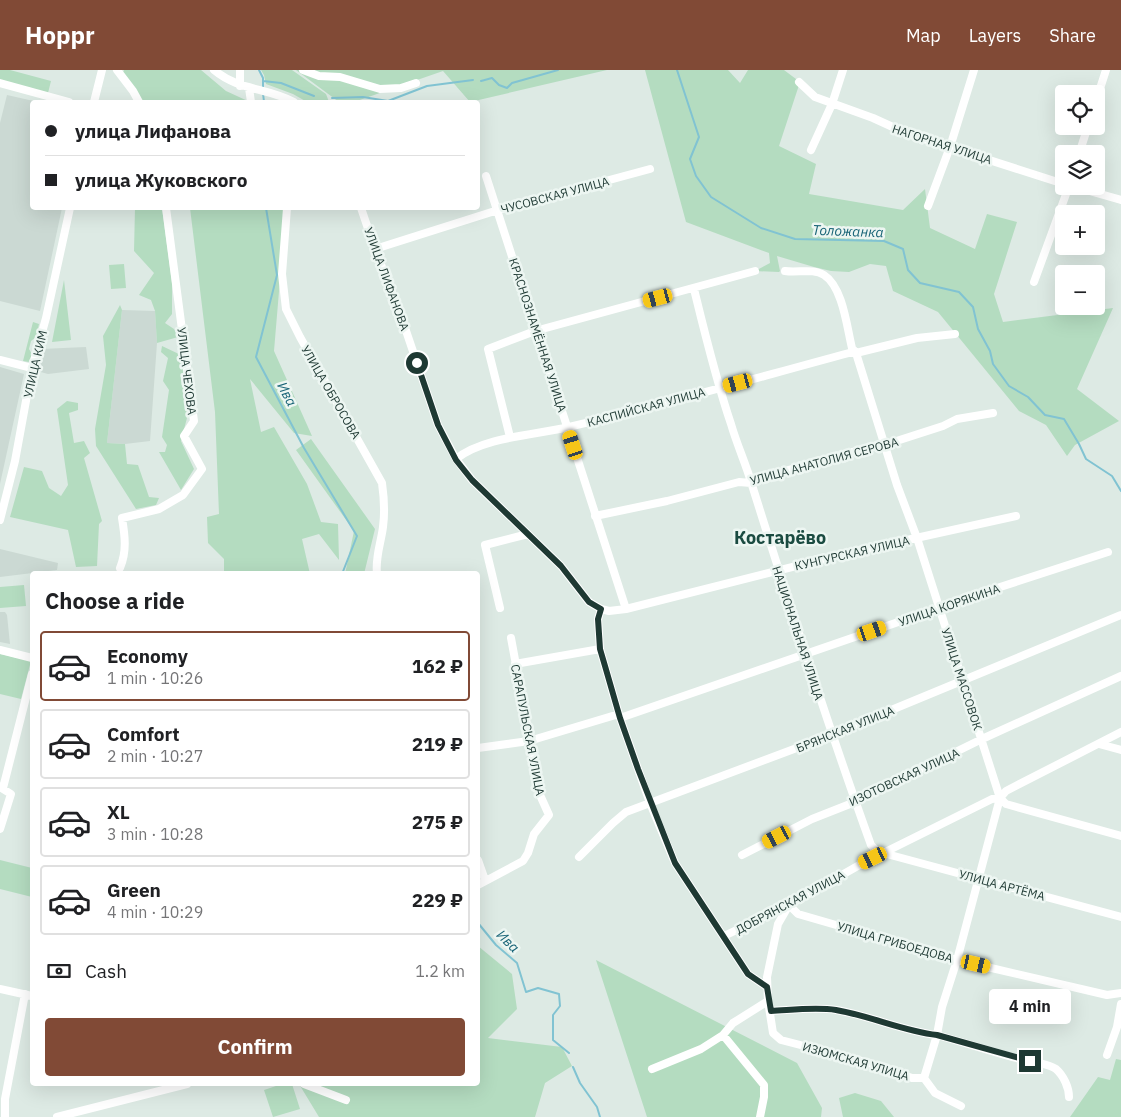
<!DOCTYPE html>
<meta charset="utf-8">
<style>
:root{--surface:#fff;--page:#f2f2f2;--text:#202124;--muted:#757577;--line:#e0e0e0;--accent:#814a36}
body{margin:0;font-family:"IBM Plex Sans",sans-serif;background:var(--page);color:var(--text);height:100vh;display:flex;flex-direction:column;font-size:19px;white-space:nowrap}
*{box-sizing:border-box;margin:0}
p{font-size:16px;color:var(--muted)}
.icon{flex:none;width:28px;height:28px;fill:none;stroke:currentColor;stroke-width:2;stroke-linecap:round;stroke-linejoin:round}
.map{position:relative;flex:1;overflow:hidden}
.side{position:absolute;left:30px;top:501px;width:450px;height:515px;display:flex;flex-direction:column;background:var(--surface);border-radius:5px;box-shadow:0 5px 20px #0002}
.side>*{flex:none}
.hud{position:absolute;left:30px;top:30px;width:450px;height:110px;border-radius:5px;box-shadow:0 5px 20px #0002;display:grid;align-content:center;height:110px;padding:0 15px;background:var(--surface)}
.buttons{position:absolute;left:1055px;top:15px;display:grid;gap:10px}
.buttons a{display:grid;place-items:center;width:50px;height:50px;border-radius:5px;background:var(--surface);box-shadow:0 5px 20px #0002;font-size:25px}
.end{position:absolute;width:22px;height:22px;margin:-11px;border:6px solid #1e3933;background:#fff;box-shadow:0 0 0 2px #fff}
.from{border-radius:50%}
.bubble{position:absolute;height:35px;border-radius:5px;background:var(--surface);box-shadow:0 5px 20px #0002;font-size:16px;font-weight:700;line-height:35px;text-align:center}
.car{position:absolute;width:15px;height:30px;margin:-15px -8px;border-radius:6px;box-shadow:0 0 4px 1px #0007;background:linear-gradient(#f5c518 24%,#345 0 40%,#f5c518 0 76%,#345 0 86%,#f5c518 0)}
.hud b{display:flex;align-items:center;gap:18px;height:48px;font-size:19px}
.hud b+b{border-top:1px solid var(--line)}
.hud i{width:12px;height:12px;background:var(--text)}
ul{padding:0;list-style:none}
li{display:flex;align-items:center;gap:15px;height:70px;margin:0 10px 8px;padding:0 5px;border:2px solid var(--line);border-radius:5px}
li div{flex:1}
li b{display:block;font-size:19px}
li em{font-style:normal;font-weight:700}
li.on{border-color:var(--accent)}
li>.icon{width:45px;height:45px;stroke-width:1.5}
h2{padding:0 15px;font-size:22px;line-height:60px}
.pay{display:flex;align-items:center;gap:12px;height:55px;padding:0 15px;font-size:19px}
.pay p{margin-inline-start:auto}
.cta{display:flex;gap:10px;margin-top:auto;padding:10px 15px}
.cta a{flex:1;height:58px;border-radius:5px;background:var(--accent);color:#fff;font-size:20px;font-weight:700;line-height:58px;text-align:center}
header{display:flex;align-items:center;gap:30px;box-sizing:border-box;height:70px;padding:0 25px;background:var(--accent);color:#fff}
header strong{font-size:24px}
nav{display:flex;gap:28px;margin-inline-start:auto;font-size:18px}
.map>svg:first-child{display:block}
.built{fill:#cbd9d3}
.green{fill:#b4dcc0}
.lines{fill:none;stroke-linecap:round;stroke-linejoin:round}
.stream{stroke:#81c3d2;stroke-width:2}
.minor{stroke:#fff;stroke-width:8}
.route{stroke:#1e3933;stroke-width:6}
.labels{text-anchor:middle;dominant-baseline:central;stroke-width:5;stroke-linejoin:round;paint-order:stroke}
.street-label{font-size:12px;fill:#1e3933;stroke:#edf6f2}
.water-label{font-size:14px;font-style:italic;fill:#176376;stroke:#edf6f2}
.district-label{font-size:18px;font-weight:bold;fill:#1a4b41;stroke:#edf6f2}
</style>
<header>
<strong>Hoppr</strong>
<nav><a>Map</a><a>Layers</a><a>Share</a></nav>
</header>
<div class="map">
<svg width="1121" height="1047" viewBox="0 0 1121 1047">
<rect width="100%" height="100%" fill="#ddeae4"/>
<path class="built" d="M7,25l31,7h-6v106h30l-22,103 -40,-10v-178z
M122,240l33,1 2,32 -7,98 -25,3 -18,-1z
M86,277l3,22 -41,5 -11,-3 4,-22z
M0,297l24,7 -24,110z
M0,479l58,14 -1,7 -57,7z
M0,542h5l2,3 3,29 -10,-2z"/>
<path class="green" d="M0,0h10l41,11 -3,12 -48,-13z
M124,0h77l25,21 24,11h-111l-18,-24z
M261,0h31l34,24 3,8h-22l-14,-8 -27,-10 -2,-9z
M296,0h311l-137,32 -27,-31 -89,31h-15z
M645,0h83l12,13 8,-13h36l16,12 -21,64 37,18 -7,30 94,16 22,-21 5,39 45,21 12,-35 30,8 -23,72 9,28 110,-14 -36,81 42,32 -44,24 -8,11 -21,-31 -27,-14 -81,-99 -45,-21 -7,-25 -16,-2 -21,8 -18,-1 -17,-4 -37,-11 3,15 -1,1 -24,-1 15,-8 -1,-10 -83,-31z
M135,138h27l10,75v31l-7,9 9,6 4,8 -21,6 -2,-32 -4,-11 -12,-5 15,-22 -20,-22z
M190,138h96l-12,143 38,85 -18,-3 -44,-54 11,53 13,-5 33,57 14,38 17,2 1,36 -20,-26 -17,5 8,35h-86v-15l-16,-16 -1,-26 12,-3 -4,-102z
M124,194l2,24 -15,1 -2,-24z
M64,210l7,60 -19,2z
M120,235l2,5 -15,133 18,1 2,20 11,1 11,32 10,1 -3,7 -20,4 -40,-63 -1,-17 11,-64 -3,-29z
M33,252l6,2 -3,13 -5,4 -2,8 3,5 -3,8 -6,-1z
M162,276l19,9 7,59 -7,27 13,28 -13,21 -22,-38h6l2,-7 -5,-8 7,-47 -6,-9 5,-23 -7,-6z
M67,331l11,2v7l-9,3 5,30 10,-2 6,12 -6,5 18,63 -3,3 -2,42 -21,1 -8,-37 -58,-13 14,-50 18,4 7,17 12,8 7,-11 -11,-76z
M311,369l64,90 -11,45h-19l9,-43 -58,-81z
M24,515l2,21 -26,2v-21z
M0,584l31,7 -10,38 -21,-5z
M0,790l32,8v29l-32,-8z
M478,876l34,28 5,35 -29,29 74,9 10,19 -27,17 -10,34h-216l-20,-33h179z
M596,890l201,103 25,45 -1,9h-174z
M1116,989l5,1v57h-51l28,-40 12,3z
M282,1014h10l8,25 -27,8 -9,-27z
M855,1023l26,8 13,16h-51l-4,-19z"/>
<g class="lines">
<path class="stream" d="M259,0l4,8v10
M677,0l22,67 -9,22 6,17 15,21 50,31 34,11 89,2 19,8 5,21 12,13 39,9 14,15 5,22 12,22 3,13 16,22 19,11 17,18 19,4 15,25 7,15 26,17 9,15
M263,11l18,2 33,13
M481,11l11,-3 7,7 8,3 5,-5 46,-13
M263,23l1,9
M332,28l31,-1 25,4 39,-15 46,-6
M266,138l11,67 -21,82 48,91 53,88 -15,38
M478,853l18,22 21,18 9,29 12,-4 21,6 1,12 -7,9v25l16,13
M573,997l7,16 17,24 3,10"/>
<path class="minor" d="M117,0l16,21 6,11
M214,0c25,21 52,17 80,32
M240,0v16
M303,0l16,6 21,1 40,12 21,-1 15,-5
M799,12l16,15 58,21 35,16 156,50
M0,13l69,19
M249,18l2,14
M1096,31l10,-31
M94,32l8,-32
M811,80l21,-46 11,-34
M1079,84l9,-28
M486,106l140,433
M1072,116l49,14
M928,136l22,-59 24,-77
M287,138l-5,66 4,35 14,28 82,146c2,14 3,29 1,44 -2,16 -8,30 -6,47
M361,138l14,41 26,67 37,109 18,34 16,21 89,86 28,36 12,7 8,2 17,-2 222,-56 168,-37
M375,179l123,-39 152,-41
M785,201c13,2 28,-3 39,4 19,12 23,53 28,73l4,5 41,132 20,53 83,260 -43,162 -15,47 -5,28 -13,43
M1034,212l35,-96
M694,219c11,45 22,91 37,135 6,21 15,40 21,61 38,121 76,241 119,360l6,6 6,2 238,64
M0,290l32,8
M510,367l-22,-88 47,-18 220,-60
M456,389c27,-22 79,-24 113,-32 94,-22 187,-49 280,-74h7l61,-15 38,-4
M595,446l72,-15 72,-19 12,1 16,-7 110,-31h7l59,-19 14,-7 36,-6
M0,450l15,-59 17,-93 14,-50 24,-110
M120,498c7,-17 5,-32 2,-50l37,-9 24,-14 19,-26 -18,-33 10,-15 -28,-213
M500,538l-15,-63 43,-11
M601,539l-3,10 2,30 20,69 30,85 25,60 73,111 19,13
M0,580l32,8
M515,594l85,-15
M620,648l374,-129 114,-37
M1099,674l22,6
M478,678l51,-7 90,-27
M0,717l11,7 -11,35
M3,718l29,-114
M1000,728l6,6 115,32
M742,785l70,-36 38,-15 132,-65 139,-63
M579,787l34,-34 13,-11 200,-75 295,-122
M478,790l7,20
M478,815l45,-24 5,-8 6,-19 15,-19 -9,-20 -29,-157
M789,835l9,9 159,46 150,35 14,-2
M789,835l-11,19 -11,53 1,24 5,32 8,7 85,22 46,16h12l11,15 26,13
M724,866l65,-31 74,-42 129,-64 8,-1 6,-7 115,-59
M0,919l32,7
M771,941c21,-1 44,-4 65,-1 35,6 67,21 101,25 25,7 50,15 75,22 11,3 36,6 44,12 8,7 13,19 13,28
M723,965l41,50v12l-4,20
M1107,985l10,-28 4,-23
M652,999l49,-20 22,-14 10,-12 35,-22
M304,1014l42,16
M5,1047v-18l20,-105
M57,1047l130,-33"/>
</g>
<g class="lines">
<path class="route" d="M417,293l21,62 18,35 16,20 89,86 28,36 12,7 -3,10 2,30 5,17 15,52 18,51 37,94 73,111 19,13 4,24c21,-1 44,-4 65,-1 35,6 67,21 101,25l93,26"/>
</g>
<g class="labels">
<g class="street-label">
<text transform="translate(942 74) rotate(18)">НАГОРНАЯ УЛИЦА</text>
<text transform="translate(555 125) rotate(-15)">ЧУСОВСКАЯ УЛИЦА</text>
<text transform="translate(387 209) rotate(70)">УЛИЦА ЛИФАНОВА</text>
<text transform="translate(538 265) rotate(72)">КРАСНОЗНАМЁННАЯ УЛИЦА</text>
<text transform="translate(35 294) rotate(-77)">УЛИЦА КИМ</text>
<text transform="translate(187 301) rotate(83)">УЛИЦА ЧЕХОВА</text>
<text transform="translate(331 322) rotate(60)">УЛИЦА ОБРОСОВА</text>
<text transform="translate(646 337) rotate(-15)">КАСПИЙСКАЯ УЛИЦА</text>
<text transform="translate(824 391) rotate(-15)">УЛИЦА АНАТОЛИЯ СЕРОВА</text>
<text transform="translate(852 483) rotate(-13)">КУНГУРСКАЯ УЛИЦА</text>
<text transform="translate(949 535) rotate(-19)">УЛИЦА КОРЯКИНА</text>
<text transform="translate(798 563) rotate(72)">НАЦИОНАЛЬНАЯ УЛИЦА</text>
<text transform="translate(962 609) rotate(72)">УЛИЦА МАССОВОК</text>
<text transform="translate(845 659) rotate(-22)">БРЯНСКАЯ УЛИЦА</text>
<text transform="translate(528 660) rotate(79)">САРАПУЛЬСКАЯ УЛИЦА</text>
<text transform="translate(904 707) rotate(-25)">ИЗОТОВСКАЯ УЛИЦА</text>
<text transform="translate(1002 815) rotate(15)">УЛИЦА АРТЁМА</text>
<text transform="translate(790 832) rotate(-28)">ДОБРЯНСКАЯ УЛИЦА</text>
<text transform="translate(895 872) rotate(16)">УЛИЦА ГРИБОЕДОВА</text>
<text transform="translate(856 991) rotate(16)">ИЗЮМСКАЯ УЛИЦА</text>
</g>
<g class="water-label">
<text transform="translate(848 161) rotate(2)">Толожанка</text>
<text transform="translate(287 324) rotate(62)">Ива</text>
<text transform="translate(508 871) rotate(44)">Ива</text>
</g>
<g class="district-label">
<text x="780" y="467">Костарёво</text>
</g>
</g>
</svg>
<div class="buttons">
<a><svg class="icon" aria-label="locate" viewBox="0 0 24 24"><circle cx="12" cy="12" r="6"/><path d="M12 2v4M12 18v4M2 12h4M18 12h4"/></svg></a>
<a><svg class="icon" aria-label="layers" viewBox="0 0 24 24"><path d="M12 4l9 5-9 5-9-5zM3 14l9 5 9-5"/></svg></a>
<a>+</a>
<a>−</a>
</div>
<i class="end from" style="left:417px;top:293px"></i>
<i class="end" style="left:1030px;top:991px"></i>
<div class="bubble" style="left:989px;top:919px;width:82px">4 min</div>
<i class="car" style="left:658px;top:228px;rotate:255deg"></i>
<i class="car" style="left:738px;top:313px;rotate:255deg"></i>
<i class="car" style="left:573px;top:375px;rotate:342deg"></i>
<i class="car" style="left:872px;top:561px;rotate:71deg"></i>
<i class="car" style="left:777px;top:767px;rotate:243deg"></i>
<i class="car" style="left:873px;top:788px;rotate:244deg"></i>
<i class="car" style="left:976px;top:894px;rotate:103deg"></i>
<div class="hud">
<b><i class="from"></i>улица Лифанова</b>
<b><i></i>улица Жуковского</b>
</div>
<section class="side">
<h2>Choose a ride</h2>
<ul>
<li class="on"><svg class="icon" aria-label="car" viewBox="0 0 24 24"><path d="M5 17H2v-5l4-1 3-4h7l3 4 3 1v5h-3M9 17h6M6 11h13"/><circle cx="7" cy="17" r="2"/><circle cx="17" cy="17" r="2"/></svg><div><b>Economy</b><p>1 min · 10:26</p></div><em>162 ₽</em></li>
<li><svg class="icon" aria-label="car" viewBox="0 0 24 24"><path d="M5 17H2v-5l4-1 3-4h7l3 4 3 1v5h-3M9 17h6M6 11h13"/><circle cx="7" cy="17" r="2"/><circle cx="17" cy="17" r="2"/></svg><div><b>Comfort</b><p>2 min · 10:27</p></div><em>219 ₽</em></li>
<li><svg class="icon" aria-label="car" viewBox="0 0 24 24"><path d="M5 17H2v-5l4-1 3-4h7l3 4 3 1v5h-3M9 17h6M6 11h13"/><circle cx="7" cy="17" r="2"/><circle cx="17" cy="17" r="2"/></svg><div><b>XL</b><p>3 min · 10:28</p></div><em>275 ₽</em></li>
<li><svg class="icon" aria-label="car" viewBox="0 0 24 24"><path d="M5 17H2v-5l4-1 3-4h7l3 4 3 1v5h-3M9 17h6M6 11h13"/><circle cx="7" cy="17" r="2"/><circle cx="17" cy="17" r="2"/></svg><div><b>Green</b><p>4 min · 10:29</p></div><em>229 ₽</em></li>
</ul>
<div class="pay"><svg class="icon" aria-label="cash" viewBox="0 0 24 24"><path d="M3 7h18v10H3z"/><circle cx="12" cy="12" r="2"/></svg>Cash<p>1.2 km</p></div>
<div class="cta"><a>Confirm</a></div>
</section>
</div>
